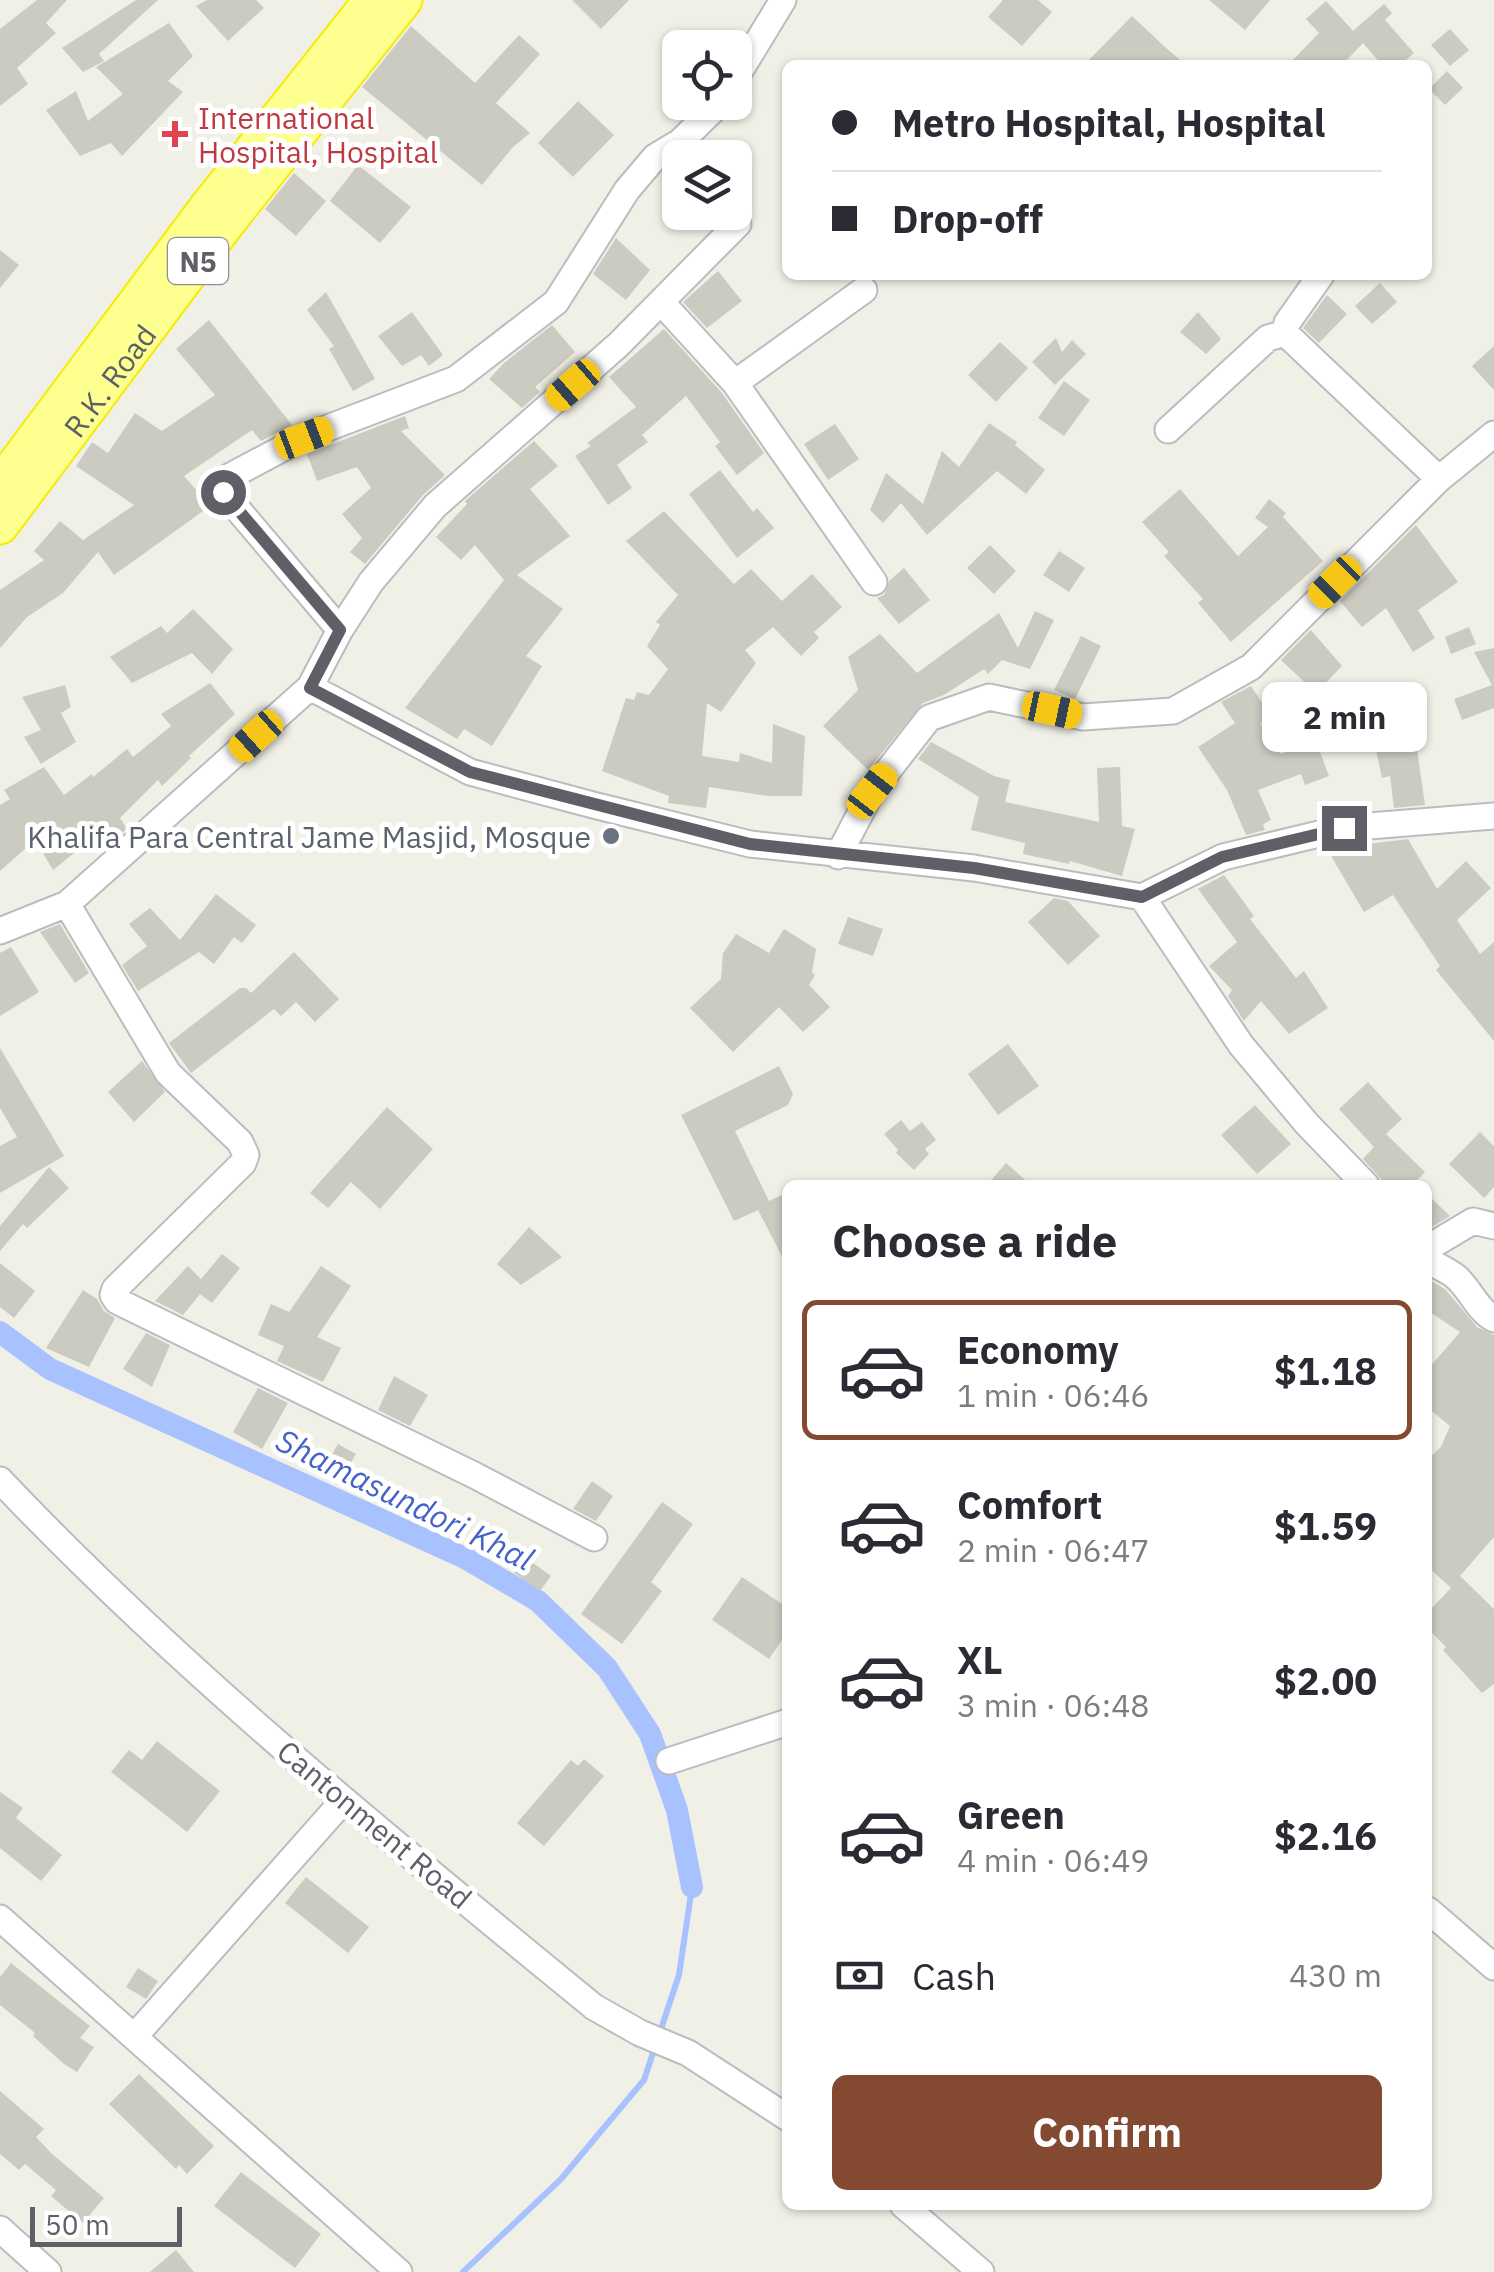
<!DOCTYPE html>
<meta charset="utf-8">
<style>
:root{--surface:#fff;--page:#f7f7f7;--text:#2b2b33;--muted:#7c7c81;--line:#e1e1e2;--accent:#834a31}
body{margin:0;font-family:"IBM Plex Sans",sans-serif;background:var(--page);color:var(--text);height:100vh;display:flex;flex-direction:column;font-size:38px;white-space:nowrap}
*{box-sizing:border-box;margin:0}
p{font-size:32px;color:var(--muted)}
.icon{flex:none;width:55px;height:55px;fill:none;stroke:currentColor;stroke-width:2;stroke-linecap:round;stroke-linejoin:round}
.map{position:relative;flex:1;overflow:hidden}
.details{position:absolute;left:782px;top:1180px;width:650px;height:1030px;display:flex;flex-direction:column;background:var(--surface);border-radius:15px;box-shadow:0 2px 8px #0004}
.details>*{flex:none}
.top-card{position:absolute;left:782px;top:60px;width:650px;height:220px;border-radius:15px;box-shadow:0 2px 8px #0004;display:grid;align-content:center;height:220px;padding:0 50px;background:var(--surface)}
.fabs{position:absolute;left:662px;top:30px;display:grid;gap:20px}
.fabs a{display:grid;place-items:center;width:90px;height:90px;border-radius:15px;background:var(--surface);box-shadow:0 2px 8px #0004;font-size:50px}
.scale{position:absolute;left:30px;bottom:25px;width:152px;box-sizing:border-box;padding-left:10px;border:5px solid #5e5f67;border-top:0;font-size:28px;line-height:35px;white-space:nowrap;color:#5e5f67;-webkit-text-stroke:8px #fff;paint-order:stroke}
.end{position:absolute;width:45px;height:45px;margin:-22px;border:12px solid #5e5f67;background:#fff;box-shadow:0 0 0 5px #fff}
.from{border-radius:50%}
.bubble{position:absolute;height:70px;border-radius:15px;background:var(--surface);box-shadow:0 2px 8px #0004;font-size:32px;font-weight:700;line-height:70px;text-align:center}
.car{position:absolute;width:30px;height:60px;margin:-30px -15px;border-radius:12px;box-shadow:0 0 8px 2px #0007;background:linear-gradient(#f5c518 24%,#345 0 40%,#f5c518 0 76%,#345 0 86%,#f5c518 0)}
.top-card b{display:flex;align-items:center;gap:35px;height:95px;font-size:38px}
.top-card b+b{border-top:2px solid var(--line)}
.top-card i{width:25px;height:25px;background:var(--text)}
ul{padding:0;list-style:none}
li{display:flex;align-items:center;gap:30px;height:140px;margin:0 20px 15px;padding:0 30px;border:5px solid transparent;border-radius:15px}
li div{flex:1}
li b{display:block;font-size:38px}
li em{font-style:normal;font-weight:700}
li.current{border-color:var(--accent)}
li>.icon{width:90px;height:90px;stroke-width:1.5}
h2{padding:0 50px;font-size:45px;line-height:120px}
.pay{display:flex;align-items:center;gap:25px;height:110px;padding:0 50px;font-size:38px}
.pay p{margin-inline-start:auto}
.action{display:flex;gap:20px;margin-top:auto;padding:20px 50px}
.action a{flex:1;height:115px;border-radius:15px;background:var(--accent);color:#fff;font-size:40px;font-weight:700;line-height:115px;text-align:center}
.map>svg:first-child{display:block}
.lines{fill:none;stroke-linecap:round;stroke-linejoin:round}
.stream{stroke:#a8c1ff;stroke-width:6}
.canal{stroke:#a8c1ff;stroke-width:22}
.building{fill:#cbcbc2}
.minor-casing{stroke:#bbbcc2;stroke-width:29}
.highway-casing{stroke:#f7eb00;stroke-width:39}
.minor{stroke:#fff;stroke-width:25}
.highway{stroke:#fdff8f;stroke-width:35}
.route{stroke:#5e5f67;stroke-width:12}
.health-dot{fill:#e0444e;stroke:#fff;stroke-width:4}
.worship-dot{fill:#6b7280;stroke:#fff;stroke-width:4}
.labels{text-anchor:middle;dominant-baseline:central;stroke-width:10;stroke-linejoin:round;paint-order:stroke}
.shield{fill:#fff;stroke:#8e8f95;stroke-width:2.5}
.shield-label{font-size:28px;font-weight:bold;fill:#5e5f67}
.health-label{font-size:30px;fill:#be3a42;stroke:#fff;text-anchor:start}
.street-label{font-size:30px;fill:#5e5f67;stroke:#fff}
.worship-label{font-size:30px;fill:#5b616d;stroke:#fff;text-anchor:end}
.water-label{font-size:32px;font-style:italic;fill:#4562c7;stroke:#fff}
</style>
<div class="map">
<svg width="1494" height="2272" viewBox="0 0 1494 2272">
<rect width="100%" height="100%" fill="#f0f0e6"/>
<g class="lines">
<path class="stream" d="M660,2032l19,-57 13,-88
M463,2272l98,-93 83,-99 12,-36"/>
<path class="canal" d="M0,1332l50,37 415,189 73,43 69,67 43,66 27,76 15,77"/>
</g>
<path class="building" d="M37,0h30l-21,23 10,10 -39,35 11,16 -28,22v-77z
M136,0h22l-59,54 5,7 -21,11 -21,-24z
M207,0h49l8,8 -36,33 -32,-35z
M572,0h57l-28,29z
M1003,0h35l14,12 -30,34 -34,-29z
M1209,0h61l-25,30z
M1326,1l27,30 31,-27 8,9 -7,7 29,33 -14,12h-18l-19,-22 -21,22h-54l31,-32 -13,-14z
M1132,16l33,31 21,18h-102z
M169,23l24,33 -25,25 15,11 -61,64 -11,-13 -31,13 -34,-46 30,-19 12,30 35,-27 -27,-27z
M411,26l64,57 44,-48 21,19 -44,49 34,30 -18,15 -30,37 -120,-98z
M1450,29l19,21 -19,16 -19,-21z
M1447,71l16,17 -18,17 -16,-16z
M578,101l36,34 -41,42 -35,-34z
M358,165l53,42 -31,36 -50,-42z
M294,173l32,28 -30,35 -31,-27z
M616,238l34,32 -24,30 -33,-26z
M0,250l19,15 -19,23z
M718,271l24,30 -35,27 -24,-26z
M1380,283l17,19 -25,22 -17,-18z
M326,292l49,87 -22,12 -24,-42 5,-3 -27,-36z
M1327,295l20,19 -28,29 -16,-15z
M412,312l31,43 -14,11 -8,-11 -19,11 -24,-30z
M1198,312l23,27 -15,15 -26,-22z
M209,320l83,105 -31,16 -9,-11 -68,46 19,22 -4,3 7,8 -92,66 -16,-23 -35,41 -36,24 -27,31v-58l44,-30 -10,-9 26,-30 23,19 51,-35 -58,-39 16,-24 16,11 27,-40 27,18 53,-36 -39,-46z
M552,325l23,27 -40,35 5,5 -18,16 -33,-29 15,-16z
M664,329l58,64 42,60 -27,22 -22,-29 5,-4 -34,-46 -44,39 6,7 -31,23 15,23 -24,17 -33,-49 16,-10 -4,-3 49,-36 -27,-30z
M1056,338l6,14 10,-12 14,14 -31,31 -23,-23z
M1000,342l28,26 -32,34 -28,-27z
M1494,346v44l-22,-24z
M1064,381l26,19 -26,36 -26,-18z
M405,416l4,12 -8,3 44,44 -22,20 -58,69 -15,-12 12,-14 -20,-24 29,-26 -14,-21 -40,14 -10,-27z
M989,423l28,19 -2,3 30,25 -19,24 -29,-23 -70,64 -26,-32 -18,20 -13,-13 16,-37 37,31 19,-53 17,16z
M835,424l24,35 -31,21 -24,-36z
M534,441l24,25 -28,23 40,47 -53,39 46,34 -37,47 16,10 -50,80 -28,-17 -7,10 -52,-31 99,-128 -29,-35 -14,15 -25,-23 31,-33 -2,-3z
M720,470l33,42 4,-4 17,20 -37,30 -48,-64z
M1180,489l58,67 30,-29 -13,-9 14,-19 17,14 -3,4 40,44 -92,81 -33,-39 5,-4 -39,-43 5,-4 -27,-30z
M664,511l70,73 17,-15 31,32 30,-27 30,33 -28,25 5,6 -18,18 -28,-29 -28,23 11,13 -35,49 -14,-9 -5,53 37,6 1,-9 32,10 1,-39 32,12 -3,60h-34l-59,-9 -3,21 -38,-5 1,-7 -67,-25 24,-73 8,2 3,-8 12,3 19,-26 -21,-23 13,-21 -4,-3 22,-27 -52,-54z
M1416,525l42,57 -40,28 17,28 -22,14 -27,-44 -24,19 -22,-26z
M990,545l26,26 -22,23 -27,-26z
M1059,551l26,17 -16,24 -26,-17z
M904,568l26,32 -31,24 -22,-26 7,-3 6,-15z
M193,609l40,40 -21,25 -20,-21 -60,30 -22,-26 51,-31 6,7z
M1035,611l19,9 -24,49 -28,-9 -14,14 -4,-5 -40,26 -21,8 -55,67 -45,-44 35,-36 -10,-33 32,-23 37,39 82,-60 19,35z
M1469,627l7,17 -25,10 -6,-17z
M1311,630l31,36 -26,27 -35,-33z
M1081,636l20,10 -26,53 -21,-9z
M1494,648v60l-32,12 -8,-21 38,-14 -18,-33z
M210,683l25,31 -46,42 2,2 -29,28 -4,-6 -38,38 7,11 -30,23 -8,-11 -36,29 -18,-30 -35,31v-66l10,-6 -6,-9 40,-23 20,28 28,-21 1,3 34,-28 6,8 38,-31 -10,-12z
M65,685l6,22 -10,6 15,29 -35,22 -17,-27 17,-7 -19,-33z
M1251,686l20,30 -11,8 21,30 35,-13 13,35 -24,9 -4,-11 -43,16 13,30 -8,4 2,6 -19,5 -19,-45 -29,-43 37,-24 -14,-21z
M931,742l63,34 16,4 -5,22 94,20 -2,-54 23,-1 2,59 13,3 -13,47 -52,-15 -1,3 -46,-10 2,-11 -54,-13 8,-33 -61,-38z
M1416,742l9,63 -31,3 -4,-32 -8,2 -6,-28z
M1408,839l29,50 29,-28 25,27 -34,32 23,34 14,-12v99l-58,-71 4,-4 -47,-71 -29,17 -37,-63z
M1224,875l30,41 -4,3 46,59 8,-7 24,37 -39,26 -28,-33 -17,20 -16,-25 4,-6 -23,-24 28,-24 -39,-53z
M216,894l40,31 -14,18 -8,-6 -20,27 -15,-12 -61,39 -16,-26 25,-19 -18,-22 21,-16 30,32z
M1054,898l14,3 32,35 -32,29 -40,-43z
M848,917l35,12 -10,27 -35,-12z
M60,924l29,49 -14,10 -35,-51z
M784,929l32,20 -4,23 3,3 -6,10 21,22 -27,25 -24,-25 -46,45 -43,-44 31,-29 2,-26 13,-19 33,19z
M11,947l28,45 -39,24v-63z
M294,952l45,47 -24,23 -19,-20 -15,14 -7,-7 -83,64 -22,-30 71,-55h6l5,5z
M1008,1044l31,42 -41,29 -30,-41z
M0,1048l64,108 -64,37v-47l17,-9 -17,-29z
M142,1061l23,31 -31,30 -26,-30z
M779,1066l14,28 -5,11 -53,26 34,70 19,-9v76l-30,-58 -24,11 -53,-106z
M1368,1082l34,37 -16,15 39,38 -12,13h-26l-7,-7 -17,-19 11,-12 -35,-38z
M1255,1105l36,39 -34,30 -36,-39z
M387,1107l46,42 -53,60 -29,-27 -23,26 -18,-15z
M901,1120l9,11 12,-9 14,18 -11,9 4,5 -15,16 -18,-17 2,-3 -14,-16z
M1480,1132l14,14v41l-10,11 -35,-34z
M1006,1163l25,22h-44z
M49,1167l20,21 -42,40 -4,-4 -23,27v-25z
M1428,1195l22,21 -20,12h-2z
M529,1227l33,30 -41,28 -24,-21z
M222,1254l18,14 -28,35 -12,-9 -17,21 -28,-14 33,-35 13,13z
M0,1263l35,28 -21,27 -14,-11z
M321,1266l30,20 -34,51 24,11 -18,34 -46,-21 7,-15 -26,-11 13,-31 18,8z
M1428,1279l17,10 32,38 17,8v202l-34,39 34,33v75l-12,9 -39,-43 3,-3 -18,-18v-17l23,-24 -23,-21v-108l13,-12 9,-21 -22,-18v-39l32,-37 -32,-21z
M83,1290l14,9 7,12 11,7 -26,49 -43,-19z
M146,1333l24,12 -18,42 -29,-18z
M394,1376l34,19 -18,31 -32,-16z
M258,1388l30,15 -26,46 -29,-17z
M338,1444l18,10 -16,28 -18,-11z
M592,1481l21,15 -17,25 -23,-12z
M662,1502l31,22 -42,58 11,9 -40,53 -41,-30z
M525,1557l26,19 -11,15 -26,-18z
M742,1577l46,31v23l-19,28 -57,-39z
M157,1741l63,50 -33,41 -76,-60 18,-22 13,10z
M584,1759l20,17 -60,70 -27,-23 54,-63 7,6z
M0,1792l23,16 -7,10 46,37 -21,26 -41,-33z
M306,1877l63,50 -21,26 -63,-50z
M11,1963l79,63 -10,12 14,9 -17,25 -13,-8 -31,-28 2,-3 -35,-28v-28z
M138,1968l20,13 -12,18 -20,-12z
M139,2074l75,72 -27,28 -8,-9 -3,4 -67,-65z
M0,2091l44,38 -8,8 15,16 53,45 -21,25 -32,-27 5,-6 -31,-26 -6,6 -19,-16z
M241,2172l80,62 -26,34 -81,-62z
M176,2250l18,22h-44z"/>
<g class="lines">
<defs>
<path id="minor" d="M735,79l48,-79
M691,158l-11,-16 41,-40
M1321,275l-34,48 -2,10 154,146
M662,303l73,80 139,199
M735,383l129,-93
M1168,430l100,-92 17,-5
M340,630l-117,-138 2,-13 79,-42 152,-58 100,-77 71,-112 28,-33 25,-15
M310,687l160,85 123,33 157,39 224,24 168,29 81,-40 121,-29 150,-12
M838,856l34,-65 57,-73 60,-21 94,20 90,-6 78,-44 188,-188 55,-45
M1142,897l99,148 66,79 59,61
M67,904l101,169 72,69 6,13 -3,8 -128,126 -2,6 4,6 357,174 120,63
M0,931l67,-27 243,-217 30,-57 31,-48 64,-76 183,-161 120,-121 -8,-12
M1428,1244l3,2 42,-25 21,5
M1428,1260c8,6 20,10 28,17 15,13 21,33 38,42
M0,1480c182,192 389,359 594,527l46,26 48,20 100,65
M669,1761l119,-39
M1428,1910l66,57
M0,1918l399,354
M134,2037l209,-236
M903,2205l78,67
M0,2229l48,43"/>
<g id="highway">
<path d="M0,485l206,-276 166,-209"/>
<path id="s1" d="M0,526l226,-302 178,-224"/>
</g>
</defs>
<use href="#minor" class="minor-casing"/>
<use href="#highway" class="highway-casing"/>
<use href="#minor" class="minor"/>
<use href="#highway" class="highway"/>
</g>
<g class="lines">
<path class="route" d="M223,492l117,138 -30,58 160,84 280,72 224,24 168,29 80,-40 122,-29"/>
</g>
<path class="health-dot" d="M170 119h10v10h10v10h-10v10h-10v-10h-10v-10h10z"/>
<circle class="worship-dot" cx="611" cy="836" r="10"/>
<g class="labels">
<rect class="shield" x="168" y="238" width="60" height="46" rx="8"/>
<g class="shield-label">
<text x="198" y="261">N5</text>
</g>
<g class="health-label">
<text x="198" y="117">International<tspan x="198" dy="34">Hospital, Hospital</tspan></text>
</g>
<g class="street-label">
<text stroke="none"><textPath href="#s1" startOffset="182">R.K. Road</textPath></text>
<text transform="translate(375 1824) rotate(40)">Cantonment Road</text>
</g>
<g class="worship-label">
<text x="591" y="836">Khalifa Para Central Jame Masjid, Mosque</text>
</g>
<g class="water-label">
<text transform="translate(405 1499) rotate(26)">Shamasundori Khal</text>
</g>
</g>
</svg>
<div class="fabs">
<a><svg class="icon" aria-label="locate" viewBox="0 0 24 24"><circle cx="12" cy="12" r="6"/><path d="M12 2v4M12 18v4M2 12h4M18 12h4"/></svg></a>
<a><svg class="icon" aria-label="layers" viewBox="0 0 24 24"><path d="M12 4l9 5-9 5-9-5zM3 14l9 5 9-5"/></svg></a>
</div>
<div class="scale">50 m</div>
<i class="end from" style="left:223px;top:492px"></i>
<i class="end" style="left:1344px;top:828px"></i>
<div class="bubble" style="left:1262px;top:682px;width:165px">2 min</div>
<i class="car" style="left:573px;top:385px;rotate:229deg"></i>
<i class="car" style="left:304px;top:438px;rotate:69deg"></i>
<i class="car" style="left:1335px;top:582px;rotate:225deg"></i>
<i class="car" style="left:1052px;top:710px;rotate:102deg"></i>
<i class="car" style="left:256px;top:736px;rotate:228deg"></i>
<i class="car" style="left:872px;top:791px;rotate:38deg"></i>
<div class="top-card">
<b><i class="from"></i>Metro Hospital, Hospital</b>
<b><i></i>Drop-off</b>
</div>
<section class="details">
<h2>Choose a ride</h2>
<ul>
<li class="current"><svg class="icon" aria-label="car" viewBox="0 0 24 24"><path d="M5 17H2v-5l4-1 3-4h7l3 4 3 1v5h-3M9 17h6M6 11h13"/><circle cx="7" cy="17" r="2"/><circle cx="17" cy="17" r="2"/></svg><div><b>Economy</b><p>1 min · 06:46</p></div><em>$1.18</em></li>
<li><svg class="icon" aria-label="car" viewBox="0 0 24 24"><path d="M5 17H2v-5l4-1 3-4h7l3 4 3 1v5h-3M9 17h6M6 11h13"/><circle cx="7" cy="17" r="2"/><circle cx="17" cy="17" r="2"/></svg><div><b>Comfort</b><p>2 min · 06:47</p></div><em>$1.59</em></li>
<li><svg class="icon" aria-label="car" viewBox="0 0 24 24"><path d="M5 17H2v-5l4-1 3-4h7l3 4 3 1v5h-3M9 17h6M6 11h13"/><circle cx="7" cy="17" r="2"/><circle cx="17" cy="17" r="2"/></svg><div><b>XL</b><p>3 min · 06:48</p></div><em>$2.00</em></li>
<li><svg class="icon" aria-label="car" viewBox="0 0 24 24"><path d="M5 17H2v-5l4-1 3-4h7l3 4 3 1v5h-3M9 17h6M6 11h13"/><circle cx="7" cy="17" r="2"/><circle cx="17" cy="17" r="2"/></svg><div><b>Green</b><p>4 min · 06:49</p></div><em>$2.16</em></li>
</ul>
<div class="pay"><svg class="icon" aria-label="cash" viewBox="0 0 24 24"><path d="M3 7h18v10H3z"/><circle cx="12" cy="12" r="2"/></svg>Cash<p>430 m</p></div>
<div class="action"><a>Confirm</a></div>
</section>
</div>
